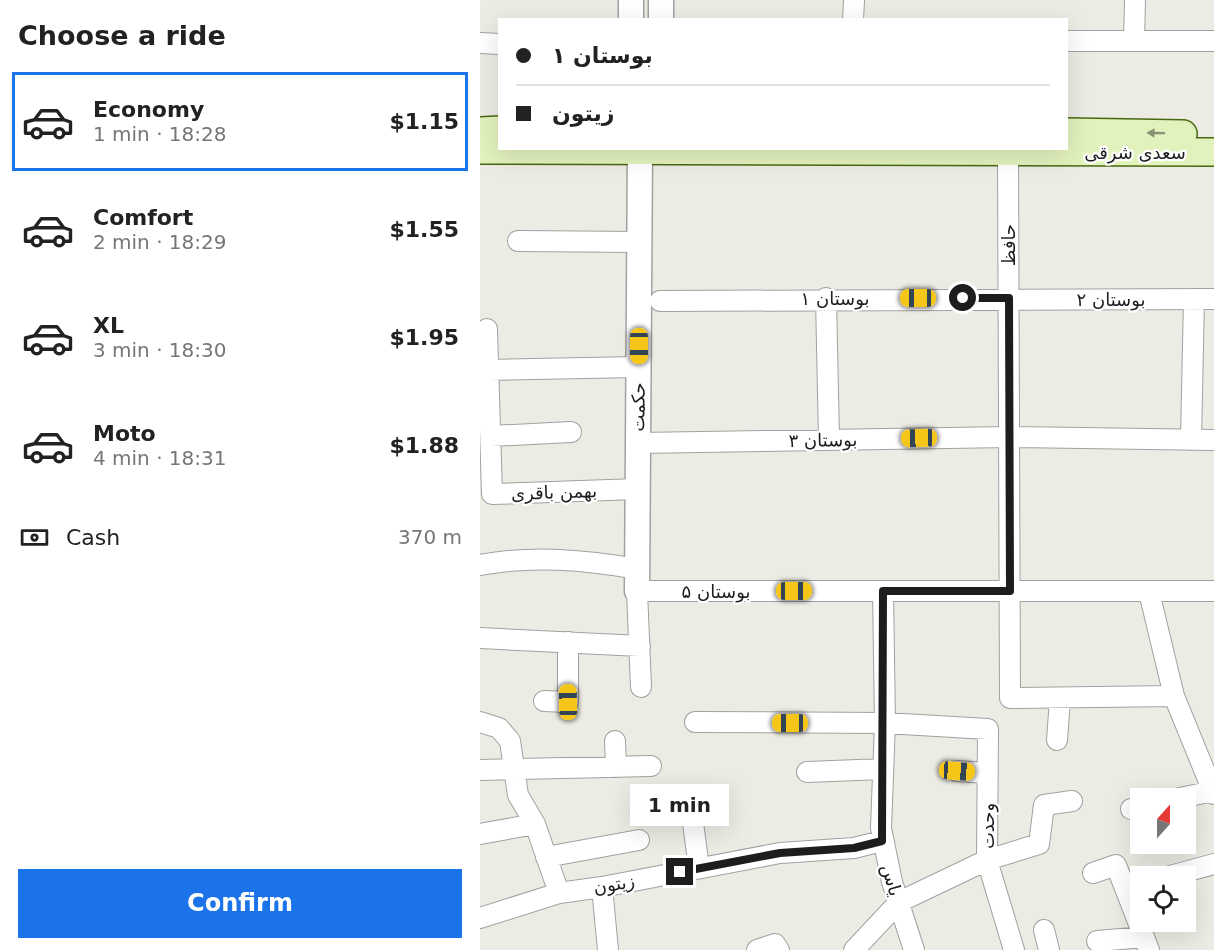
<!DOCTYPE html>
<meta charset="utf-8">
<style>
:root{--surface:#fff;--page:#f2f2f2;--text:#222;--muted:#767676;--line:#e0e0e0;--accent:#1a73e8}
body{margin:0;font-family:"DejaVu Sans","Noto Naskh Arabic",sans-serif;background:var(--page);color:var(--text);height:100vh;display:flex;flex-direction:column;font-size:22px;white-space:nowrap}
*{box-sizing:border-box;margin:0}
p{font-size:20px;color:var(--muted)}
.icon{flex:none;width:33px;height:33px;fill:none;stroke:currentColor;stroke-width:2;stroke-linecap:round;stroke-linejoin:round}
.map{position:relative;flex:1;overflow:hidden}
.panel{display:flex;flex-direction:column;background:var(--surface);width:480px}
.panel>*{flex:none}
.top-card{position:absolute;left:18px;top:18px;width:570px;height:132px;border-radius:0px;box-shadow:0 6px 24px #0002;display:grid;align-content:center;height:132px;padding:0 18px;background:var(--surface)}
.needle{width:39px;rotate:21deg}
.buttons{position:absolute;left:650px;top:788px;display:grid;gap:12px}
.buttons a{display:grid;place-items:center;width:66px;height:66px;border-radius:0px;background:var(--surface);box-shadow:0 6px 24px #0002;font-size:30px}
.end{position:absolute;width:27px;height:27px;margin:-14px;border:8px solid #1d1d1d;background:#fff;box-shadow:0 0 0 3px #fff}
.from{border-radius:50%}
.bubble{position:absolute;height:42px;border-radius:0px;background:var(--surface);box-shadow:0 6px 24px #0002;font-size:20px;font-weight:700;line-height:42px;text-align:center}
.car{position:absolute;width:18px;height:36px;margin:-18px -9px;border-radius:8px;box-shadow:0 0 4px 2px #0007;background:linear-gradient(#f5c518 24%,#345 0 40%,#f5c518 0 76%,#345 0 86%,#f5c518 0)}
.top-card b{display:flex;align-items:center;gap:21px;height:57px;font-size:22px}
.top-card b+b{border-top:2px solid var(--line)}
.top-card i{width:15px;height:15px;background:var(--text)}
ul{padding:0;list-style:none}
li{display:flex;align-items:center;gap:18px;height:99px;margin:0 12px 9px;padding:0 6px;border:3px solid transparent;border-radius:0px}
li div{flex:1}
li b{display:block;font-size:22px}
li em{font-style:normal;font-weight:700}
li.current{border-color:var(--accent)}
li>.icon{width:54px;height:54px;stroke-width:1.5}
h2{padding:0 18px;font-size:27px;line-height:72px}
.pay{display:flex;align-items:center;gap:15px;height:66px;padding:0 18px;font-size:22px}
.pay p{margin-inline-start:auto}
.cta{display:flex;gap:12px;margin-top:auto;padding:12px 18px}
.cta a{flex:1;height:69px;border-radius:0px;background:var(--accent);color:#fff;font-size:24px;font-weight:700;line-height:69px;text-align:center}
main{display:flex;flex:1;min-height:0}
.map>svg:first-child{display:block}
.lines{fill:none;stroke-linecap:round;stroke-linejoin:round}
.minor-casing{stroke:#a1a1a1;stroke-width:22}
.tertiary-casing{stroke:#a1a1a1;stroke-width:27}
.secondary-casing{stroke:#486810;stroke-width:30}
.minor{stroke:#fff;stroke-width:20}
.tertiary{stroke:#fff;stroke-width:24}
.secondary{stroke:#e2f2bd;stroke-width:27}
.oneway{fill:#899275}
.route{stroke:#1d1d1d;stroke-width:8}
.labels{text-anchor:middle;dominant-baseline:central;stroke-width:4.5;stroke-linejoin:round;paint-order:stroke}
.street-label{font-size:18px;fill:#1d1d1d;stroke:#fff}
</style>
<main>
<section class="panel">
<h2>Choose a ride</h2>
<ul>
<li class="current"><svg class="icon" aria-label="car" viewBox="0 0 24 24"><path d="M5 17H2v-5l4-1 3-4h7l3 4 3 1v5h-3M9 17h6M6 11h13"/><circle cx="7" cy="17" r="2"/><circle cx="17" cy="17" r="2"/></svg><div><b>Economy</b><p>1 min · 18:28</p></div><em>$1.15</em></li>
<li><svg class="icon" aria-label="car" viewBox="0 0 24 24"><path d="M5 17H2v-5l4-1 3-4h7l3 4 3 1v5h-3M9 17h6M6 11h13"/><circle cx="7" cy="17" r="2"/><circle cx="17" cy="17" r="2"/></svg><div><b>Comfort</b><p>2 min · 18:29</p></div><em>$1.55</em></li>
<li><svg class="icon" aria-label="car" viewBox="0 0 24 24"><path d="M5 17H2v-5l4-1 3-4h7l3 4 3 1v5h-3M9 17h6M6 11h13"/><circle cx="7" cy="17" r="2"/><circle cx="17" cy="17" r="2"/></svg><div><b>XL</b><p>3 min · 18:30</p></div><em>$1.95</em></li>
<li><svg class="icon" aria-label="car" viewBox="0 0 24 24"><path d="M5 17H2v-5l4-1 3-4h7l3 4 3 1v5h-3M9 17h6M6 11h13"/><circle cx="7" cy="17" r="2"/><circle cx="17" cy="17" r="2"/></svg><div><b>Moto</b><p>4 min · 18:31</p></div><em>$1.88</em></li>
</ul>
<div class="pay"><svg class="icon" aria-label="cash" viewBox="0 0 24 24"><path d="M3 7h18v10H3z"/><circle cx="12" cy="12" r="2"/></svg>Cash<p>370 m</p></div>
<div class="cta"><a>Confirm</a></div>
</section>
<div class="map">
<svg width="734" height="950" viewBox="0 0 734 950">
<rect width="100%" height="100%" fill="#edece4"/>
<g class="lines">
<defs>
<path id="minor" d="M373,20l1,-20
M654,40l1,-40
M586,41h148
M0,43l20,1
M528,152l2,546 164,-2
M38,241l121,1
M346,298l3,142
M180,301l554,-2
M7,329l5,165 146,-5
M8,370l150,-3
M11,436l80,-4
M711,440l3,-141
M158,443l371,-6 205,3
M0,565c53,-10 105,-5 158,4
M403,591l2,132 -4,105 11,54 22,68
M669,592l25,104 40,98
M0,638l160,8
M161,687l-4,-96h577
M64,701l24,1v-60
M0,722l19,6 11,13 8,54 17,29 24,69
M215,722l190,1 103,6 -1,131 27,90
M577,740l3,-41
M135,741l1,26
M0,770l171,-4
M477,771l30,2
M327,772l76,-3
M700,798l33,-7
M651,809l9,-2
M213,823l6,45
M0,834l55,-10
M66,857l93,-17
M613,873l23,-8 33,85
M690,876l44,-12
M122,887l6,63
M0,918l79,-25 43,-6 178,-34 74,-5 28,-7
M564,930l5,20
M617,941l47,-4
M277,950l18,-6 4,6
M374,950l45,-48 88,-42 52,-16 5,-39 28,-4"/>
<path id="tertiary" d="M151,20v-20
M181,20v-20
M157,591l3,-443"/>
<path id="secondary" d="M0,131l20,-1
M586,132l117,2
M0,150l734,2"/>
</defs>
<use href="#minor" class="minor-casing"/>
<use href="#tertiary" class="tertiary-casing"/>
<use href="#secondary" class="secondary-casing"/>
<use href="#minor" class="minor"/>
<use href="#tertiary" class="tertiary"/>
<use href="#secondary" class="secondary"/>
</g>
<defs><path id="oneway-solid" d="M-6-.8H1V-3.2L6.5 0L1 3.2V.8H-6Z" transform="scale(1.5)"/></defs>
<use class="oneway" href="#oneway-solid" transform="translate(676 133) rotate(-179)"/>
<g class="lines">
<path class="route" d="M200,872l100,-19 74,-5 28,-7 1,-250h127l-1,-293h-46"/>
</g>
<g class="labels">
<g class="street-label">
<text x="655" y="152">سعدی شرقی</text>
<text transform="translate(528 245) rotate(-90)">حافظ</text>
<text x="355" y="298">بوستان ۱</text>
<text x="631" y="299">بوستان ۲</text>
<text transform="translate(158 407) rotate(-89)">حکمت</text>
<text transform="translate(343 440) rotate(-1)">بوستان ۳</text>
<text transform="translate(74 492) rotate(-2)">بهمن باقری</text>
<text x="236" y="591">بوستان ۵</text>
<text transform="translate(507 826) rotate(-90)">وحدت</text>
<text transform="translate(412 880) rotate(74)">یاس</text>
<text transform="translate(134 884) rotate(-10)">زیتون</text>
</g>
</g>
</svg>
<div class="buttons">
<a><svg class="needle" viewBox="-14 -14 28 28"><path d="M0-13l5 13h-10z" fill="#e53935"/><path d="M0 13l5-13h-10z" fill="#767676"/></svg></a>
<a><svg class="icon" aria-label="locate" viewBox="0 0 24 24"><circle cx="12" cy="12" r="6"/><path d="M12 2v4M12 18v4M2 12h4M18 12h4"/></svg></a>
</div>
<i class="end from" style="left:483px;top:298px"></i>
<i class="end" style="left:200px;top:872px"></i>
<div class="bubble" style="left:150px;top:784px;width:99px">1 min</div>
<i class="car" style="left:438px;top:298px;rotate:270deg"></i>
<i class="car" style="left:159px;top:346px;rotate:180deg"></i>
<i class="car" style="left:439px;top:438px;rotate:269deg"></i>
<i class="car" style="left:314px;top:591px;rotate:90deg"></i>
<i class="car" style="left:88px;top:702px;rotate:359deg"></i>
<i class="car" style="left:310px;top:723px;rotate:270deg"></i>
<i class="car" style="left:477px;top:771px;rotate:94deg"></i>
<div class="top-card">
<b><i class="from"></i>بوستان ۱</b>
<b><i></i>زیتون</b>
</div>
</div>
</main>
